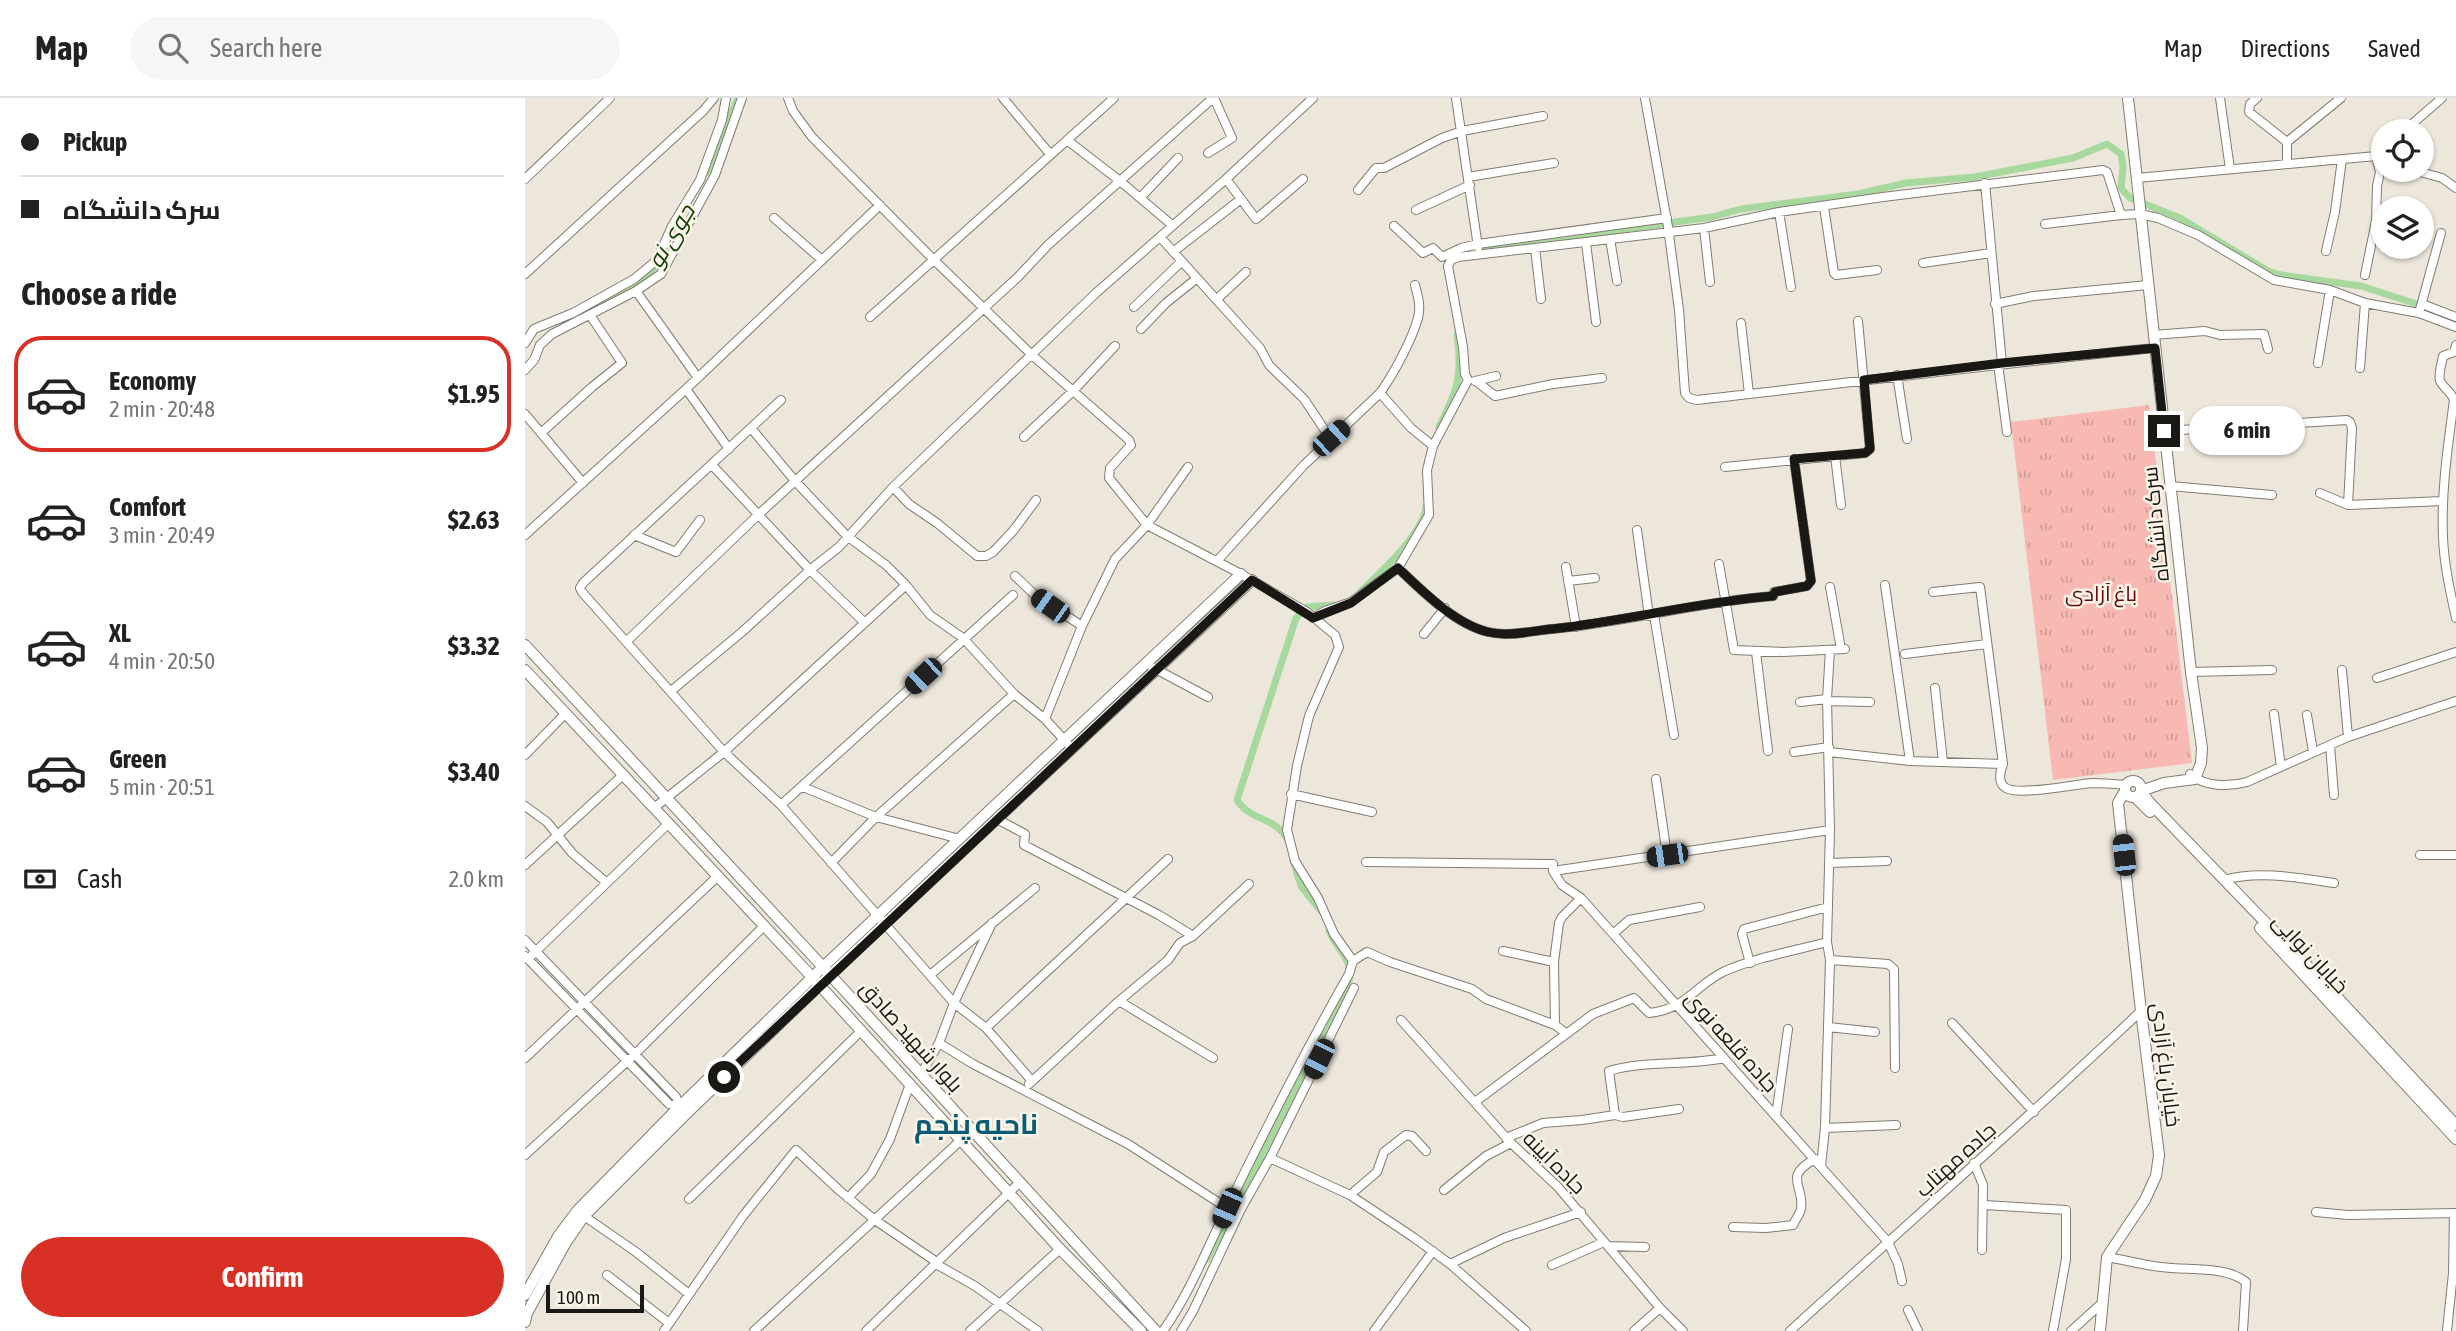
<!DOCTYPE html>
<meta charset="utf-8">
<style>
:root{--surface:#fff;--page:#f6f6f6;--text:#222;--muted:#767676;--line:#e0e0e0;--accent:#d93025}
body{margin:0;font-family:"Asap Condensed",Cairo,sans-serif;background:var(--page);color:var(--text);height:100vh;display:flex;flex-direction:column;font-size:26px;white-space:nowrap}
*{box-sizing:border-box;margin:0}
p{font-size:23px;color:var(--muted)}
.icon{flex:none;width:38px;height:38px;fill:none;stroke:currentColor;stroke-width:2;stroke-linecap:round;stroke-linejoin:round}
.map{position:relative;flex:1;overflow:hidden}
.panel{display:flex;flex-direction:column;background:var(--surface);width:525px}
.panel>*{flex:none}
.guide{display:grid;align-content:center;height:154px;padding:0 21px;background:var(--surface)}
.tools{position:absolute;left:1846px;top:21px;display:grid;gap:14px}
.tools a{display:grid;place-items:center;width:63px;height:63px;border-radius:50%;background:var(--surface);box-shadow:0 2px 5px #0004;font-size:35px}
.scale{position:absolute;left:21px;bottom:18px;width:98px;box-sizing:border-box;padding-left:7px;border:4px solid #1a1814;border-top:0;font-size:19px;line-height:24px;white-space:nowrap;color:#1a1814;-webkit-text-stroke:5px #faf4e9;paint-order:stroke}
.end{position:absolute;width:32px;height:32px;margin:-16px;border:9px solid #1a1814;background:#fff;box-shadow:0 0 0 4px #fff}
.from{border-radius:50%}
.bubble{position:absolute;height:49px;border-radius:24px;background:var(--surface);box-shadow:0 2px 5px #0004;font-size:23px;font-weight:700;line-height:49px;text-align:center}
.car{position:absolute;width:21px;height:42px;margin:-21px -10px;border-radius:9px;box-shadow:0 0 5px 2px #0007;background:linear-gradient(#222 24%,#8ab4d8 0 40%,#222 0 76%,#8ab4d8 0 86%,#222 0)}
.guide b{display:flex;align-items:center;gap:24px;height:66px;font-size:26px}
.guide b+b{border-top:2px solid var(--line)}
.guide i{width:18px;height:18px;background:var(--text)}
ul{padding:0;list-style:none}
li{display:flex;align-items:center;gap:21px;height:116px;margin:0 14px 10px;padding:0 7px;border:4px solid transparent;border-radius:28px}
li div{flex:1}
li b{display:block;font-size:26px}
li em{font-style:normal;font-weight:700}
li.selected{border-color:var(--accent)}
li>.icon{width:63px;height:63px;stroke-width:1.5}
h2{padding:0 21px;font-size:32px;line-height:84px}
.pay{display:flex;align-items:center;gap:18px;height:77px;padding:0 21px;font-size:26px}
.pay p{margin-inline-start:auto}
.primary-button{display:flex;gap:14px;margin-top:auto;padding:14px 21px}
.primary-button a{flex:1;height:80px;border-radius:42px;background:var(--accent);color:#fff;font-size:28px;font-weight:700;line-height:80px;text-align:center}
header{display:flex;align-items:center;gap:42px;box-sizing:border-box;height:98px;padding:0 35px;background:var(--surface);border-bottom:2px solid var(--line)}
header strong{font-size:33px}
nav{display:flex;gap:38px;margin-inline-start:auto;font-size:24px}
.search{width:490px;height:63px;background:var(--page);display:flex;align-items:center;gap:18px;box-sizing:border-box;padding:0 24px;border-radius:38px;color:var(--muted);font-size:26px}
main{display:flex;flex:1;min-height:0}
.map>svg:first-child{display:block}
.park{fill:url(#park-tufts)}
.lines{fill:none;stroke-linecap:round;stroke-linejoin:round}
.canal{stroke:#a7d99e;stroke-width:7}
.street-casing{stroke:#817c72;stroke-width:10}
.secondary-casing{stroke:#817c72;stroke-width:12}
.street{stroke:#fff;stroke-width:8}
.secondary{stroke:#fff;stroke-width:10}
.route{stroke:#1a1814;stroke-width:9}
.labels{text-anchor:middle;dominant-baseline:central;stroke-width:5;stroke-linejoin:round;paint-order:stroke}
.street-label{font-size:21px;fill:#1a1814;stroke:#faf4e9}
.park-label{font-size:21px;fill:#66090b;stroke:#faf4e9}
.water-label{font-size:23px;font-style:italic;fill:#114107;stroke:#faf4e9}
.district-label{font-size:28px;font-weight:bold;fill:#0b5b74;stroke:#faf4e9}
</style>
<header>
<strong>Map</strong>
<div class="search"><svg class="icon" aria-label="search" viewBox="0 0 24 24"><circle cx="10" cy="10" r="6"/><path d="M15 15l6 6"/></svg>Search here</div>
<nav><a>Map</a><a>Directions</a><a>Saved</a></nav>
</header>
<main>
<section class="panel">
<div class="guide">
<b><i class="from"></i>Pickup</b>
<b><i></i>سرک دانشگاه</b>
</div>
<h2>Choose a ride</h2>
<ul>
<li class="selected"><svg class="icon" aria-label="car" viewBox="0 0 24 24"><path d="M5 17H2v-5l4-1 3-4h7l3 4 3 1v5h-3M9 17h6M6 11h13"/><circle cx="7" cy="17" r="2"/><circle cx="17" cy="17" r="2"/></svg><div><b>Economy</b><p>2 min · 20:48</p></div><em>$1.95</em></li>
<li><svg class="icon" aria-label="car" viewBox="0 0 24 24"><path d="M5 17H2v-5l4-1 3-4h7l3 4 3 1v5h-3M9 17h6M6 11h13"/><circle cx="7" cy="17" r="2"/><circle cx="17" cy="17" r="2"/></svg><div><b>Comfort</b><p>3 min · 20:49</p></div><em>$2.63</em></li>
<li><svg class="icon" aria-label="car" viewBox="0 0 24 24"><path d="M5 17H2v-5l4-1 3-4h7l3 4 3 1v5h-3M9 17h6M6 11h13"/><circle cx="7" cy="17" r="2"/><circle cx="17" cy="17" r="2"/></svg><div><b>XL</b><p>4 min · 20:50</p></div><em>$3.32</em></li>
<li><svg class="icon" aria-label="car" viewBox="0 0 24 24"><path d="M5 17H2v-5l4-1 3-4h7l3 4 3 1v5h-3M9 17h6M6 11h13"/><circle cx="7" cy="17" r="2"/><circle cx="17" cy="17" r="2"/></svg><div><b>Green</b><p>5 min · 20:51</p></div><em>$3.40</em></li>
</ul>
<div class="pay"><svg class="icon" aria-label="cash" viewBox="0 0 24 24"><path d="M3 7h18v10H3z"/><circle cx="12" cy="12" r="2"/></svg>Cash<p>2.0 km</p></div>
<div class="primary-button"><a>Confirm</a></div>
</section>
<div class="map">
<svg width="1931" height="1233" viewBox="0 0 1931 1233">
<defs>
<pattern id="park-tufts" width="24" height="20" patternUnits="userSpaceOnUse" patternTransform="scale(1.75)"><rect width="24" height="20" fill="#f7b9b2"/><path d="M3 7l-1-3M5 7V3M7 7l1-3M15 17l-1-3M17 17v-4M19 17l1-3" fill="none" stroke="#d39e98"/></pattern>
</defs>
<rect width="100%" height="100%" fill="#ece6db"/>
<path class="park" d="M1624,307l43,358 -139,17 -42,-358z"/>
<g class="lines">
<path class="canal" d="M182,74l31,-74
M938,153l249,-34 29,-8 117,-15 48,-11 69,-6 98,-19 34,-14 14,10 2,13 -2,21 9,10 50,20 88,53 13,4 80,11 65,21
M72,205l43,-20 19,-21
M914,329c18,-36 24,-51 18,-92
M835,494c19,-18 65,-60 66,-86
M762,741c-10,-21 -38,-19 -50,-39l59,-182 11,-11 27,-2
M768,762l8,26 19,24
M682,1161l44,-82 98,-195c5,-22 -12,-32 -20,-51"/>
<defs>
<path id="street" d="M263,0l5,13 19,26 121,122 99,96 97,85 2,5 -21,23 -1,10 38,47 94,49 66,38 28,23 4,12 -30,69 -12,50 -10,64 8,31 23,37 16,36 19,27
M478,0l47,56
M931,0l22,149
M1120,0l23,129 11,83 6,83 4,5 8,2c153,-17 305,-37 458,-52
M1695,0l10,71
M1732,0l-7,6 -1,8 38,30
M1879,33l38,-33
M542,42l53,41 52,44
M683,55l24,-15 -18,-40
M1762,66v-22l54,-44
M1888,72l29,8 14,10
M943,79l86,-14
M1612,80l239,-22 7,-6
M0,81l85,-81
M701,81l30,40 47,-40
M1460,85l17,180
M833,92l18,-22h8l58,-30 20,-7 81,-15
M615,100l38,-40
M1299,109l10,66 2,2 41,-5
M891,112l54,-25
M1254,114l12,75
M249,120l48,42
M1520,126l76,-9 19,-1 18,4 40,17 76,45 56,10 35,13 54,10 37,14
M869,128l29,27 10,-5 9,9 19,-9 17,-4 189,-26
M1179,130l6,54
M635,139l100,111 9,17 35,34 26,39
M1085,141l7,42
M1061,145l10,79
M1010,150l6,51
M1801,153l9,-39 7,-53
M648,154l68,-53
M1398,165l68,-10
M0,176l178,-163 11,-13
M1840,177l11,-54 1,-35 3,-14 -4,-16
M111,193l62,87
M692,201l29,-27
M1470,206l39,-8 114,-11
M1897,206l34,13
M609,209l47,-45
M1894,215l22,-80
M345,219l244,-219
M1216,225l8,71
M616,231l25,-26 30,-24
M1628,237l52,-4 15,4 44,-1 4,15
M0,245l9,-14 39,-16 61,-34 23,-19 15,-34 28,-46 22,-60 4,-22
M1931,247l-2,7 -11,4c-1,7 -5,18 -3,25 4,8 11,10 14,19 -6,45 -13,91 -11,137 1,27 7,54 13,81
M1793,265l12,-73
M1473,266l9,68
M1835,270l5,-65
M0,272l9,-10 6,-15 12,-11 84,-43 25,-17 54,-99 27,-77
M1372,277l10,64
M943,282l-3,-6 -2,-27 -15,-81 3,-6 7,-3 246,-29 75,-16 104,-15 220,-27 4,2 14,43
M950,283l21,-5
M951,283l19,15 58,-12 49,-6
M161,291l43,60
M855,295l31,35 22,18
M256,302l-198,183 -3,5 2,4 142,160 57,53 173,198 32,25 46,53
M0,316l58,69
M226,330l44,53 52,55 39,29 20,20 24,30 33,23 51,56 31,25 22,24
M1639,333l183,-11 3,2 2,6 -4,77
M16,335l51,-46 30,-24 -32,-48
M499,339l49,-46 42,-45
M1310,358l6,49
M187,367l98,105 54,52
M1200,369l140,-14 5,-4 -12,-128
M1645,388l102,9
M368,389l16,17 28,19 40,33h9l7,-4 20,-21 23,-31
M1795,395l28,12 95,-4
M1112,432l12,86
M0,437l161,-146 194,-184
M109,437l42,17 24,-32
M692,463l87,-96 76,-72c13,-18 32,-53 38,-75 3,-12 0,-22 -3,-33
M1194,466l15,86 49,2 62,-3
M1041,469l10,60
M873,470c24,23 57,56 90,64 20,5 43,-1 64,-3 74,-7 146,-27 221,-33l1,-4 33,-6 4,-5 -17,-122
M490,478l20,19 47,31
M1043,483l27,-3
M1360,487l25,176
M1305,489l11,62
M1408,494l47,-5 23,177
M1129,517l20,120
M788,520l12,-7 26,-9 47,-34 31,-53 -2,-45 6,-24 35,-66
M899,536l21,-26
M102,543l131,-126 260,-238 30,-32 165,-147
M1231,554l12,99
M1380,556l82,-10
M627,569l56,30
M1817,572l6,67
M1666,574l81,-2
M1852,580l79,-26
M1410,590l8,74
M146,593l71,-59 68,-62 29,-23 54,-60 203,-194 130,-114 87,-81
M1302,603l43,1
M1275,604l27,-3
M1749,616l7,53
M1782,617l6,37
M520,621l37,-93 33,-67 32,-34 41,-58
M1805,647l4,50
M1269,654l35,-5
M1304,654l81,9 93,3c-3,8 -6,19 3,24 14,8 69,-4 87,-5 11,0 22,1 33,2
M0,657l41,-42
M1665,676c15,13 39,13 57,8l101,-45 108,-36
M1131,681l11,76
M278,689l73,30 84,22
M766,696l81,18
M256,707l232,-210
M0,708l22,16 25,31 35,30
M129,710l70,-56 182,-167
M472,721l28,15 -1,11 135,70 34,21
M1895,757h36
M841,764l187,2v7l9,14 19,13 307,344 10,22 4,17
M306,765l45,-46 138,-123
M1304,765l58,-2
M0,767l98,-90
M1028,773l277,-41
M1699,782c34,-10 76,-2 110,3
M1088,836l16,-14 71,-13
M0,842l151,157 5,12
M978,853l51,11
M7,857l136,-131
M0,858l144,148 10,3
M1305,862l58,4 6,5 1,99
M1225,865l-8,-29 2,-5 84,-22
M405,877l105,-87
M594,903l94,57
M876,922l110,123 47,44 102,121 23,23
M1427,925l82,89
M1030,927l-1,-63 5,-39 3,-6 19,-19
M1303,929l47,5
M461,930l182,-169
M414,945l34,21 155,80 110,71
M0,960l193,-182
M396,976l18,-31 15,-40 38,-80
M504,986l90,-83 49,-41 12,-17 13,-7 56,-52
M950,1004l118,-88 41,-16 15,15c38,-4 46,-28 76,-42 32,-14 69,-20 102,-29
M1154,1011l-56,8 -8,-2 -6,-44c37,-11 77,-5 115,-13
M1251,1018l12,-87
M1300,1030l71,-3
M981,1040l37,-15 39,-3 33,-5
M0,1057l109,-100 130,-129
M745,1060l80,37 63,42 37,27 76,67
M1449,1065l9,22 -1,65
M1296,1068l4,-38 5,-168 -3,-18 3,-112 -3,-131 3,-49
M919,1092l42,-34 25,-13
M825,1097l27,-23 7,-20 22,-17 6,1 14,15
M323,1100l23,-24 19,-35 20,-55
M164,1101l171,-167
M1459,1107l82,5v49l-13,72
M1791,1114l32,3 108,-2
M59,1118l52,36 53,42
M1208,1129l33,1 27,-3c2,-5 7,-11 8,-16 4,-23 -19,-32 14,-50
M1083,1148l37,1
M1582,1159c18,3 36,8 54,10 26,4 64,-2 85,15l-3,49
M411,1166l39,22 63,45
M925,1166l54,-26 77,-26
M1027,1167l52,-23
M82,1177l62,48
M1383,1212l10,21
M139,1233l79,-115 53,-66 44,41 35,29 63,43
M229,1233l207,-191
M341,1233l154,-149
M445,1233l90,-82
M638,1233c29,-41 46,-88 69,-133 37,-76 75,-150 117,-224l4,-13 14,-9 23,10 82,27 14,10 69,26 11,8
M656,1233l12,-20 48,-102 29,-51 84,-170
M849,1233l59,-80
M1109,1233l26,-23
M1265,1233c117,-107 236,-211 351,-320
M1546,1233l31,-28
M1922,1233l6,-58 1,-60"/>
<path id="secondary" d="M1603,0l63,574 11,76 -1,15 -6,16 -31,4 -23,8 9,12 173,179 133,143
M0,547l298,322 333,364
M0,572l287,307 248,272 81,82
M1600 691a8 8 0 1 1 16 0a8 8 0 1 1-16 0Z
M1610,699l15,15
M1735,830l196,211
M0,1197l34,-60 18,-24 102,-104 144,-140 418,-393
M0,1224l2,-9 38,-69 19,-28 102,-102 144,-139 422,-395
M1575,1233l7,-74 38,-57 11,-24 3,-21 -18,-144 -23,-208 7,-12"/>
</defs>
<use href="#street" class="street-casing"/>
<use href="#secondary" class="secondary-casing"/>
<use href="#street" class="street"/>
<use href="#secondary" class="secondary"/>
</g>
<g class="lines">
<path class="route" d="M199,979l528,-497 61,38 38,-15 47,-35c24,23 57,56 90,64 20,5 43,-1 64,-3 74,-8 146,-27 221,-33l2,-4 32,-6 4,-5 -17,-122 71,-6 5,-4 -6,-69 138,-17 153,-15 9,83"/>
</g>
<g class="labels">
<g class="street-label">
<text transform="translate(1630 426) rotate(-96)">سرک دانشگاه</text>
<text transform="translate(1786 855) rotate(47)">خیابان نوایی</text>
<text transform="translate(387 938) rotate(48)">بلوار شهید صادق</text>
<text transform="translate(1207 943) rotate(48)">جاده قلعه نوی</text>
<text transform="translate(1642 967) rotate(83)">خیابان باغ آزادی</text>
<text transform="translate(1430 1061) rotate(-42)">جاده مهتاب</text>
<text transform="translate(1030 1064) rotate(45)">جاده آیینه</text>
</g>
<g class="park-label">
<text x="1576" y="495">باغ آزادی</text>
</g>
<g class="water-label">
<text transform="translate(146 138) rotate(-59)">جوی نو</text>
</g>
<g class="district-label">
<text x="451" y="1026">ناحیه پنجم</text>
</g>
</g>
</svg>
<div class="tools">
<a><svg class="icon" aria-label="locate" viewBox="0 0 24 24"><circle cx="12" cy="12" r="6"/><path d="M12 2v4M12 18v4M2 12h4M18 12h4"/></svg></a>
<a><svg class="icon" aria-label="layers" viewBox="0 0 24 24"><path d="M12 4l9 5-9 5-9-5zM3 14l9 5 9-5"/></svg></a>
</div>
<div class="scale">100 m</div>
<i class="end from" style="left:199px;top:979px"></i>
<i class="end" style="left:1639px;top:333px"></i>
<div class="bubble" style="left:1664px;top:308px;width:116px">6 min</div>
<i class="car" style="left:806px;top:340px;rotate:48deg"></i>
<i class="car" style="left:525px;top:508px;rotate:305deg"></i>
<i class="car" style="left:398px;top:578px;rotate:227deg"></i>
<i class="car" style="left:1142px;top:757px;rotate:262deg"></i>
<i class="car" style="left:1599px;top:757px;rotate:354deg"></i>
<i class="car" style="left:794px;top:961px;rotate:206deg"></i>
<i class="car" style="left:702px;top:1110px;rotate:204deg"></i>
</div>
</main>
